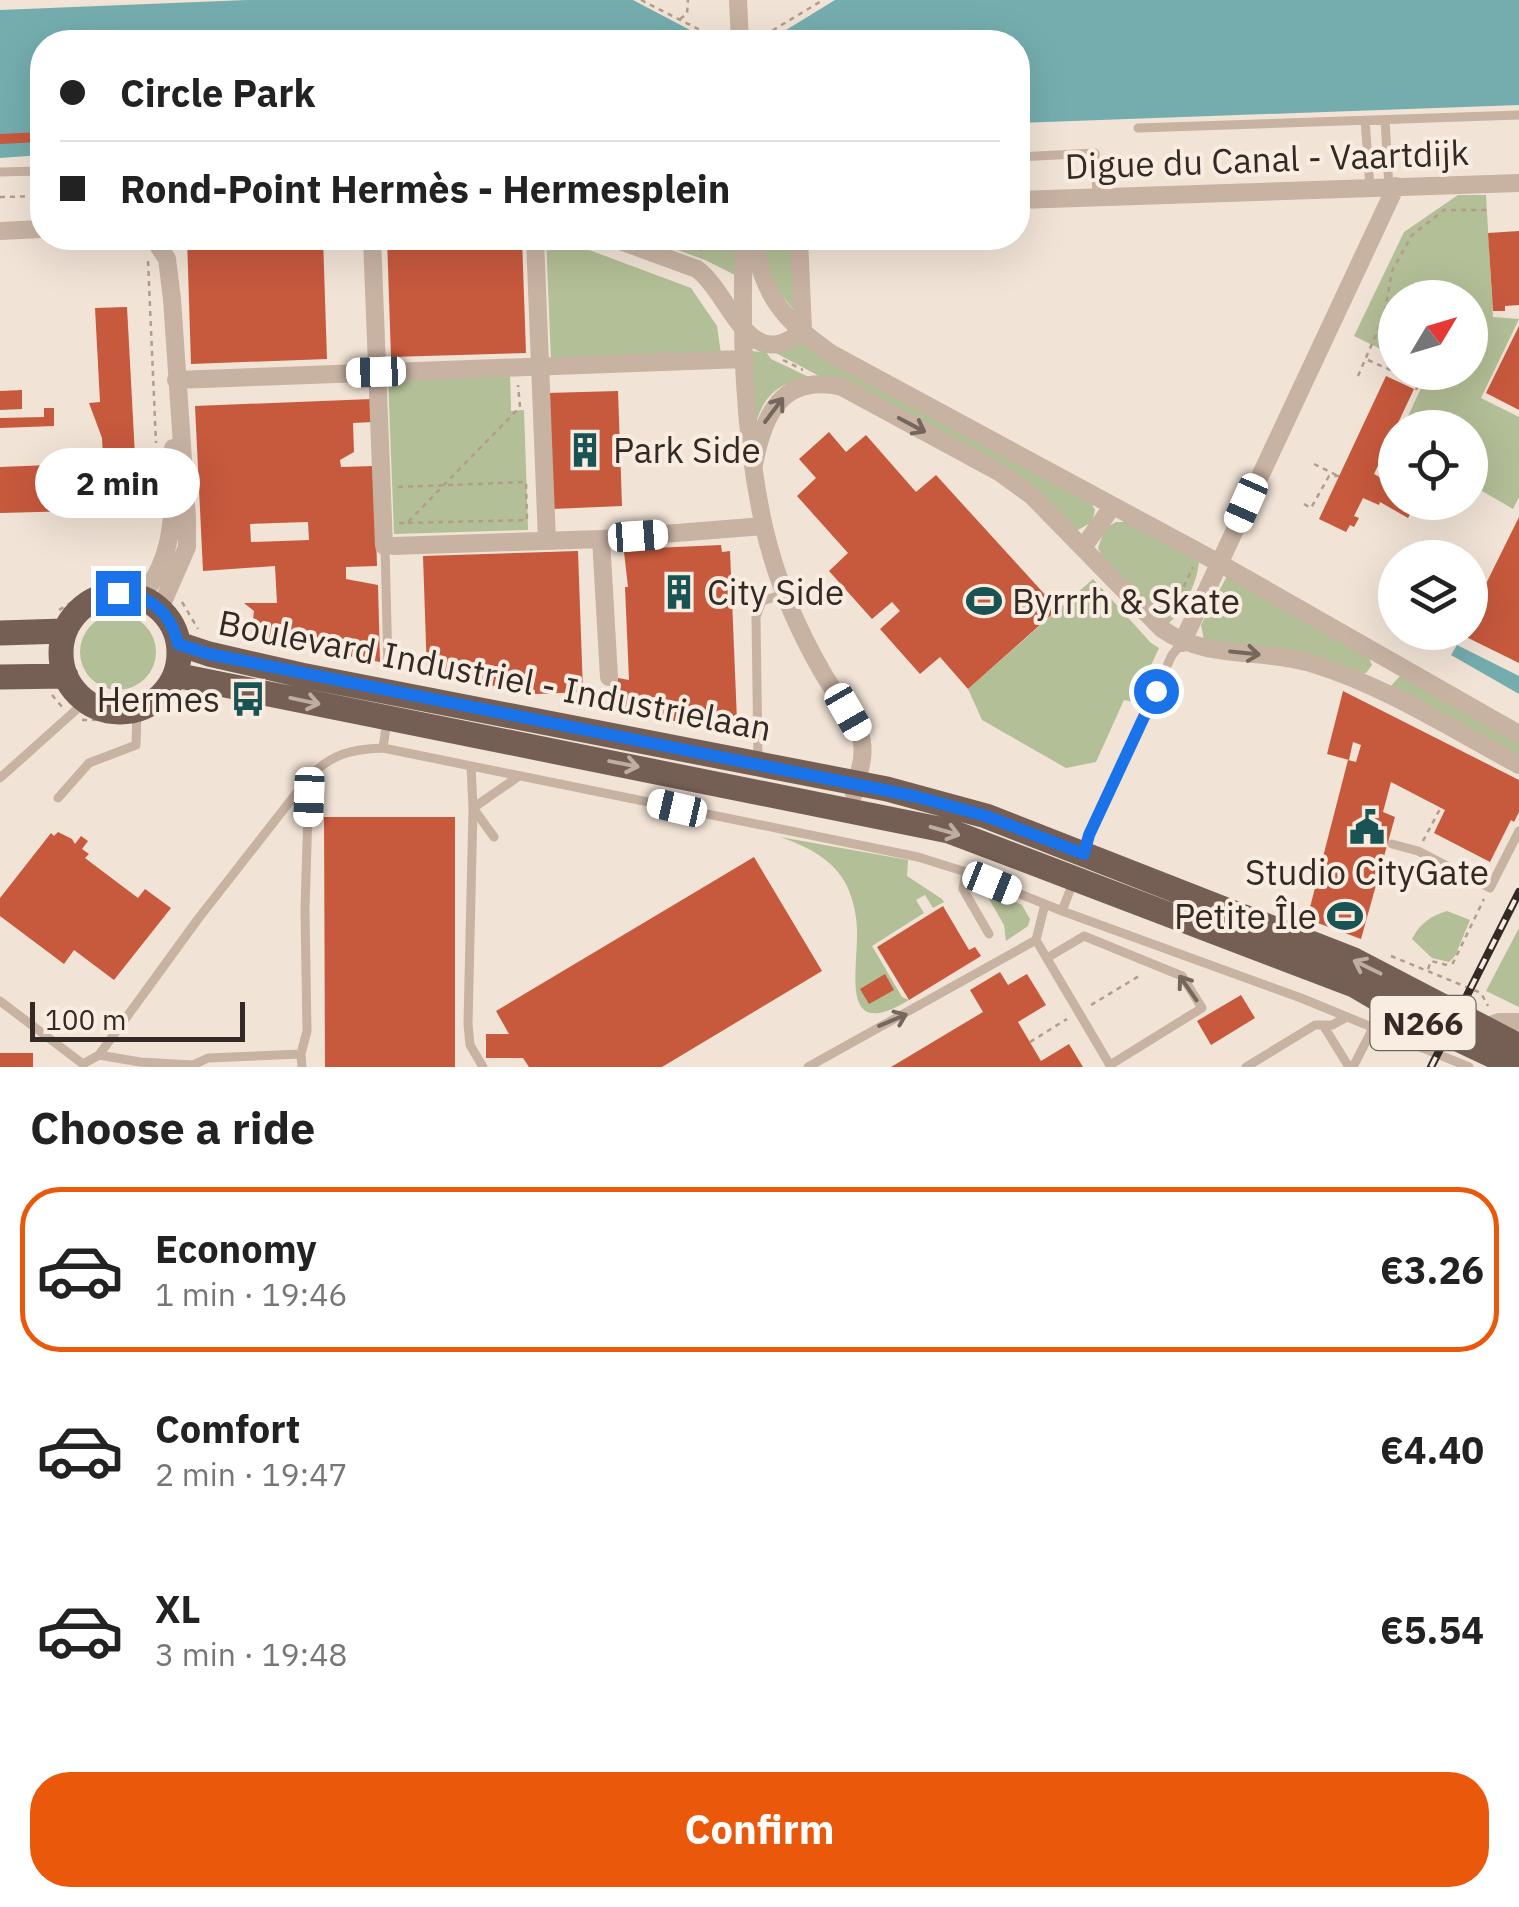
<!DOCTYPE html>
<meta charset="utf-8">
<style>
:root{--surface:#fff;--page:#f6f6f6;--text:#222;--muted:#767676;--line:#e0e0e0;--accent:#ea580c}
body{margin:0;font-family:"IBM Plex Sans",sans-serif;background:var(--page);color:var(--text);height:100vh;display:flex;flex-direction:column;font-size:38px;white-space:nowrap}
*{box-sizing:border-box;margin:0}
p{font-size:32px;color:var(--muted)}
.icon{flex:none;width:55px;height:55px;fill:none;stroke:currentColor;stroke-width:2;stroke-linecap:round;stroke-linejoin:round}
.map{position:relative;height:1067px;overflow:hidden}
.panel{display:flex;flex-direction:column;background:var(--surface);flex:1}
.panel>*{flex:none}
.top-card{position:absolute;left:30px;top:30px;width:1000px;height:220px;border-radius:40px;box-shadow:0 10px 40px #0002;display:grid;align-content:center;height:220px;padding:0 30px;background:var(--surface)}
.needle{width:65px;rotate:52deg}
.buttons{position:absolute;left:1378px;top:280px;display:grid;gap:20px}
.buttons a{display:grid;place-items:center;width:110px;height:110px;border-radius:50%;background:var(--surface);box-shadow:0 10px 40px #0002;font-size:50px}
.scale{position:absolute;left:30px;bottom:25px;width:215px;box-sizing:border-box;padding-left:10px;border:5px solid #332925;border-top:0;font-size:28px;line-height:35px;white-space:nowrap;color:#332925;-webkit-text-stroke:8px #f9ede2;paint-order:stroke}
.end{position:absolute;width:45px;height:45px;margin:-22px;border:12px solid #1a73e8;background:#fff;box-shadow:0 0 0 5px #fff}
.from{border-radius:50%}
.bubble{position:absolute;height:70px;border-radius:35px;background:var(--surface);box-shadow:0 10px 40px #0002;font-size:32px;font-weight:700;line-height:70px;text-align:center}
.car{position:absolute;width:30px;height:60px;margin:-30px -15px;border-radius:12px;box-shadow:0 0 8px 2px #0007;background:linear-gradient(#fff 24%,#345 0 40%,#fff 0 76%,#345 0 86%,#fff 0)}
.top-card b{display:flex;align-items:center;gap:35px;height:95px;font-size:38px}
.top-card b+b{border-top:2px solid var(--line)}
.top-card i{width:25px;height:25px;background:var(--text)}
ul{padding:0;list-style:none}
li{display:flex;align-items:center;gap:30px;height:165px;margin:0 20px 15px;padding:0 10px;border:5px solid transparent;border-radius:40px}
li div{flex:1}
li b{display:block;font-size:38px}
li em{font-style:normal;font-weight:700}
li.current{border-color:var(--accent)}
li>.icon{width:90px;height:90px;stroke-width:1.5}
h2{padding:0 30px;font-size:45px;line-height:120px}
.cta{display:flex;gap:20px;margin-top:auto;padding:20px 30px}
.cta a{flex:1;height:115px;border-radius:40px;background:var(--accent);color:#fff;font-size:40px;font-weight:700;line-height:115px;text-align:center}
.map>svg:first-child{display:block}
.green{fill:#b3bf96}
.water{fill:#75adae}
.building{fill:#c7593d;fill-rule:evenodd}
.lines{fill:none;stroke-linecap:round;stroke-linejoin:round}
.path{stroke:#b49c8d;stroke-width:2.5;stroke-dasharray:5 5;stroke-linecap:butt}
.lane{stroke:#c8b2a2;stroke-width:9}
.street{stroke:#c8b2a2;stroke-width:18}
.primary{stroke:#755f55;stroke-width:25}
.rail-casing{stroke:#332925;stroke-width:8}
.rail{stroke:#f9ede2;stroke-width:4;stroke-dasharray:11;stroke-linecap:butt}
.oneway{stroke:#76675d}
.oneway2{stroke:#beada3}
.route{stroke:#1a73e8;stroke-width:12}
.labels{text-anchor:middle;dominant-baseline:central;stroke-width:8;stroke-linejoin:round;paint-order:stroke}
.shield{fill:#f9ede2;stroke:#6e645e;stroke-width:2.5}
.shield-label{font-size:32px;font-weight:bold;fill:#332925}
.street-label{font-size:35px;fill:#332925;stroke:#f9ede2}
.poi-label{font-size:35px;fill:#332925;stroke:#f9ede2;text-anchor:start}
</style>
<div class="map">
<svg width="1519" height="1067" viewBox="0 0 1519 1067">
<rect width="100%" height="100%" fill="#f1e3d6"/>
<path class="green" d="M1458,195h28l7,122 26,2 -38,79 38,19v80l-6,12 -43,-25v-56l-67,-1 25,-54 42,-1v-74h-75v58l-41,-20 50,-104z
M546,238h11l134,50 26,38 4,28 -170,6z
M644,238h96l-3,38 -32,-16z
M757,238h38v67l-2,4 -17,-21z
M800,340l292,164 3,6 -3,12 -14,8 -6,-2 -233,-149 -20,-3 -47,-25 22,-5z
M750,351l16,1 5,7 40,19c-30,4 -45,14 -55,44z
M510,372l1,39 13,-1 4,120 -134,4 -6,-158z
M1116,522h15l68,38c0,18 -15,51 -30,63l-9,-5 -53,-52 -9,-18 7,-20z
M1227,576l142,82 3,7 -6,8 -6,1 -156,-34 -3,-15z
M1093,579l58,64 8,5 -25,54 -10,-2 -28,62 -30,6 -84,-48 -14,-31z
M80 652a38 38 0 1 1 76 0a38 38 0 1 1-76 0Z
M1400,676l119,63v22l-129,-74z
M780,837l128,23 -1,16 35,23 2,3 -11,6 -8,-13 -9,5 8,13 -52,33 30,51 7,3c-70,43 -51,-28 -52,-69 0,-15 -4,-32 -10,-45 -13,-27 -41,-40 -67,-49z
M981,885l41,20 8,14 -2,7 -22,15 -2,-16z
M1447,911l23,9 -15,36 -6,6 -17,-4 -20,-19c8,-16 19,-23 35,-28z
M1519,928v79l-33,-16z"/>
<path class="water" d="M247,0h386l76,40 64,-2 62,-38h684v105l-501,18v-81h-976v113l-42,3v-148z
M1457,645l62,31v18l-68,-39z"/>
<path class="building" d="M42,132v10l-42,2v-10z
M1519,231v74l-14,1v5h-12l-5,-78z
M187,238h136l4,121 -136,5z
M387,238h135l4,115 -135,4z
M127,307l8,149 -32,2 -1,-20 -13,-35 11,-1 -5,-94z
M1519,326v84l-33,-17z
M1386,376l28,13 -40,85 18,10 3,-5v23h21l-8,16 -28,-16 -1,3 -16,-7 -9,18 5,2 -5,9 -4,-2 -4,7 -27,-13z
M22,390v19l-22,1v-19z
M618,391l4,115 -70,3 -5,-116z
M372,399l1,23 -20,1 1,29 -14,8 1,7 33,-1 3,100 -31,1v12l32,6 2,77 -129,-25 3,-26 -10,-8h33l-2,-37 -72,5 -8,-165zM308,522l1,18 -58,2 -1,-18z
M44,408h10v18l-54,2v-10l44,-1z
M829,432l17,20 20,-17 50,57 20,-17 122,134 -90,80 -28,-32 -20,17 -40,-45 20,-18 -8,-9 -20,17 -43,-48 19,-18 -51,-57 19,-18 -17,-19z
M49,465v21l26,-1 1,26 -76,2v-46z
M1519,517v146l-63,-31h14v-16z
M721,545l1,7 8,-1 7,170 -20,1 -1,7 -104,-20 6,-31 11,2 -4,-93h3l-4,-35h7v-3z
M578,551l5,141 -47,2 -109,-21 -4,-117z
M1343,691l176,89v32l-5,10 -3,-2 -21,42 -56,-29 11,-23 -54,-28 -8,30 12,5 -34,122 -54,-20 41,-159 8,2 5,-17 -8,-3 -4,18 -22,-6z
M324,817h131v250h-130z
M58,832l14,7 3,5 6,-8 7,5 -6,8 7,5 -4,4 53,40 7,-9 26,19 -57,72 -40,-30 -10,14 -64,-48v-18l51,-65 3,3z
M754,857l68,114 -160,96h-133l-6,-9h-37v-24h23l-13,-23z
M943,906l26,44 6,-3 6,9 -72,44 -32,-53z
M1000,972l8,13 19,-11 19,31 -28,17 23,39 28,-17 14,23h-192l92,-55 -13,-22z
M885,974l9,16 -25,14 -9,-15z
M1241,995l14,23 -44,27 -14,-24z
M0,1053h33v14h-33z"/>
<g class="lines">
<path class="path" d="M641,0l69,35 16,-1
M680,19l7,-5 1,-14
M753,33l17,-1 53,-32
M0,197l42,-1
M701,251v-13
M148,261l8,182
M783,360l20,10
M1368,360l27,12
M1396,372l23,11 -3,7
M1358,376l26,-60 8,-45 20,-36 32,-25h45
M1314,464l24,12
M398,487l128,-5 1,38 -120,3
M1304,504l7,4 18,-32h10
M399,523h8l113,-116 -2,-22
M182,602l16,27
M59,610l30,-18 45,-13
M1171,614l22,-47
M52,695l11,13
M150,711l28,-16
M82,720l42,-1
M1423,841l18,-34
M1391,956l90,37 7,13
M1428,969l3,-8 16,4 6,-2 31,-64
M1091,1005l48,-29
M1030,1042l37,-23"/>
<path class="lane" d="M1365,120l5,67
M1385,120l4,67
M1138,128l381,-13
M1018,157l77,-4 2,44
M0,172l42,-1
M385,546l3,121
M383,748l535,109 48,15 96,39 12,-31
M758,759l-2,-142 6,-16 22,-7
M471,766l2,42 46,-32
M0,778l86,-77
M58,798l31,-35 47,-18 1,-35
M1392,844l26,7 72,37 29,-57
M1084,852l5,-17 83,-180 10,-12
M966,872l-3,17 26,45
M1045,904l-9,36 75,127
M1062,911l239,87 168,69
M1047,958l37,-22 98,40 20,32 -92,57
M0,1001l83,63 16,-9 99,-136 111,-142c23,-23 42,-28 74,-29l4,-28
M1323,1025l26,42
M99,1055l41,7 53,3 15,-7 93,-4
M302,1067l-1,-13 6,-23 -2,-121 4,-133
M483,1067l-13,-22 -2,-21 5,-216 21,29
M808,1067l228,-127
M1246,1067l69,-42h17l15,-8
M1353,1067l20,-39"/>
<path class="street" d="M738,0l2,42
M1018,200l501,-17
M0,231l42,-2
M153,238l14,21 5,40 15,219v29l-27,62
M372,238l12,308
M535,238l12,303
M612,238l85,31c34,25 51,109 106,61
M744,238c-3,97 -1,193 20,289 12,52 33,102 60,148 11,19 29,38 36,59 7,20 -2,40 -6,60
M752,238c13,60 30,81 80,116l387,209 300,171
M799,238l4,92
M176,380l567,-21
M754,465c9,-50 28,-92 88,-78l157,85 33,24 130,133c44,31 98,19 148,34 74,22 142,66 209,102
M601,539l8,138
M393,546l208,-7 163,-13
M1084,546l28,-39
M141,597c37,-43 32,-95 32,-149
M1182,643l214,-457
M1485,1027l14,-5h20"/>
<path class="primary" d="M61 653a59 59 0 1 1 118 0a59 59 0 1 1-118 0Z
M0,633l64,-2
M179,644l30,10 92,21 586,114 99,27 368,144 165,86
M175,675l774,156 405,154 46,27 117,55
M0,677l66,-1"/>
<defs>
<path id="rail" d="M1431,1067l88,-175"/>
</defs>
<use href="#rail" class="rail-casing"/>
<use href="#rail" class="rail"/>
</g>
<defs><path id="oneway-shaft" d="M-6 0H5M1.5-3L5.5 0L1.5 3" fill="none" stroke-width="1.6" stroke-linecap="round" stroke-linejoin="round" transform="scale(2.5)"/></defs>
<g class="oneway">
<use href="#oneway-shaft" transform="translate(774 410) rotate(-53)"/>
<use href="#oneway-shaft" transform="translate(912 425) rotate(28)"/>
<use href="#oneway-shaft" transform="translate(1245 653) rotate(6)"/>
<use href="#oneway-shaft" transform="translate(1188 988) rotate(-125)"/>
<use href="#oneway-shaft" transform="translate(893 1020) rotate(-23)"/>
</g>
<g class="oneway2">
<use href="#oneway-shaft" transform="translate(305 701) rotate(12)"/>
<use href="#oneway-shaft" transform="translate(624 764) rotate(11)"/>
<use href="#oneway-shaft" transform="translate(945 831) rotate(16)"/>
<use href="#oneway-shaft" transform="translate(1367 967) rotate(-154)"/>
</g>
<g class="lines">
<path class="route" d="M118,593c32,2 53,20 60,51l31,10 705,142 72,20 98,38 5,-19 67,-144"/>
</g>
<defs>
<symbol id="building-bare" viewBox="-9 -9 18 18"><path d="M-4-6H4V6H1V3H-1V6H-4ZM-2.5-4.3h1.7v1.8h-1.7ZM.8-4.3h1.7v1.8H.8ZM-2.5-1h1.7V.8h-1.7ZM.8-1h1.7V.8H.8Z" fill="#1a5354" stroke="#f9ede2" stroke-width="2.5" paint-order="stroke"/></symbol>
<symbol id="stadium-bare" viewBox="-9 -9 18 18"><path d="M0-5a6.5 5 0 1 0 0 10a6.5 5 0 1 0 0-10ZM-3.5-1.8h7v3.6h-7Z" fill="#1a5354" stroke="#f9ede2" stroke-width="2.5" paint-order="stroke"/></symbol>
<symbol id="bus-bare" viewBox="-9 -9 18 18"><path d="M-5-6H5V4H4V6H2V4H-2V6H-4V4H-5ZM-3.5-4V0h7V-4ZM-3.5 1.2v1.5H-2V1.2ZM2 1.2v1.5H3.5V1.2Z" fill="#1a5354" stroke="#f9ede2" stroke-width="2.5" paint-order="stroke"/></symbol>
<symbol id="civic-bare" viewBox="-9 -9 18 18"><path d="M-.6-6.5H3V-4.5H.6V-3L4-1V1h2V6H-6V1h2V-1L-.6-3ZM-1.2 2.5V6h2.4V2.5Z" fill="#1a5354" stroke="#f9ede2" stroke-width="2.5" paint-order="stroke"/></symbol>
</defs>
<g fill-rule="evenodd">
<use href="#building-bare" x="560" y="425" width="50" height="50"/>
<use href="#building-bare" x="654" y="567" width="50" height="50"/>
<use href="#stadium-bare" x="959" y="576" width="50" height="50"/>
<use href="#bus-bare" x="223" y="674" width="50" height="50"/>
<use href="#civic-bare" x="1342" y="802" width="50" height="50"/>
<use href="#stadium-bare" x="1320" y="891" width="50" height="50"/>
</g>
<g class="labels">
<rect class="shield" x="1370.5" y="996" width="105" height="54" rx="8"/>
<g class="shield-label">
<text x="1423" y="1023">N266</text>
</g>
<g class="street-label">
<text transform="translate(1267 159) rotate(-2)">Digue du Canal - Vaartdijk</text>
<text transform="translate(495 675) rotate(11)">Boulevard Industriel - Industrielaan</text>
</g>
<g class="poi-label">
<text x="613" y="450">Park Side</text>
<text x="707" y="592">City Side</text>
<text x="1012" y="601">Byrrrh &amp; Skate</text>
<text x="220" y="699" text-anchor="end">Hermes</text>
<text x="1367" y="872" text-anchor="middle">Studio CityGate</text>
<text x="1317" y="916" text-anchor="end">Petite Île</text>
</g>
</g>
</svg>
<div class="buttons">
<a><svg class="needle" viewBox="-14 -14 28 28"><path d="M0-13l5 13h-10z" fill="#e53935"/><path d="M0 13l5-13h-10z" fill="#767676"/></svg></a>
<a><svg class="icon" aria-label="locate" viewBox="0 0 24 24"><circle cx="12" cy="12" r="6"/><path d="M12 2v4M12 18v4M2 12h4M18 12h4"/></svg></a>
<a><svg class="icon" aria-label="layers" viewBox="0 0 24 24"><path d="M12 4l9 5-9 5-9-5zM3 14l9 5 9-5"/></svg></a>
</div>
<div class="scale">100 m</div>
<i class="end from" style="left:1156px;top:691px"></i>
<i class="end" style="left:118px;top:593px"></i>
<div class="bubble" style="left:35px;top:448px;width:165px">2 min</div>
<i class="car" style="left:376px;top:372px;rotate:268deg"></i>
<i class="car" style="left:1246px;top:503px;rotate:204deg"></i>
<i class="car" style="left:638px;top:536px;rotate:86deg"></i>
<i class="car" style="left:848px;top:712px;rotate:150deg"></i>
<i class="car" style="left:309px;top:797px;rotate:182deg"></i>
<i class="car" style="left:677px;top:808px;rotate:283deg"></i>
<i class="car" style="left:992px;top:883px;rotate:112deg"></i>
<div class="top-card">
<b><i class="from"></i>Circle Park</b>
<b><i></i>Rond-Point Hermès - Hermesplein</b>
</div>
</div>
<section class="panel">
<h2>Choose a ride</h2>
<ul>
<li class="current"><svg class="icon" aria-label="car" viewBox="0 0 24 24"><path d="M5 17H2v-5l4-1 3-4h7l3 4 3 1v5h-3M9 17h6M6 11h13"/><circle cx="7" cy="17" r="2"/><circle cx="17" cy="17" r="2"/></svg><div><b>Economy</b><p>1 min · 19:46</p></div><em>€3.26</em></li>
<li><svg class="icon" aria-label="car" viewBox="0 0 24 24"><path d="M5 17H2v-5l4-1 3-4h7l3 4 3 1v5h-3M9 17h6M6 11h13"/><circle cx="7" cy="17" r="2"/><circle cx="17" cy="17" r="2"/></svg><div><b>Comfort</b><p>2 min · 19:47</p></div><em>€4.40</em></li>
<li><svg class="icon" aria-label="car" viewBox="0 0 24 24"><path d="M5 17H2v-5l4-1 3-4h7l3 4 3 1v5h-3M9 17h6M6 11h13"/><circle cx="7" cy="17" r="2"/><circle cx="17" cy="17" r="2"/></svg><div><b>XL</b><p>3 min · 19:48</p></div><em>€5.54</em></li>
</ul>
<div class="cta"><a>Confirm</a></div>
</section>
